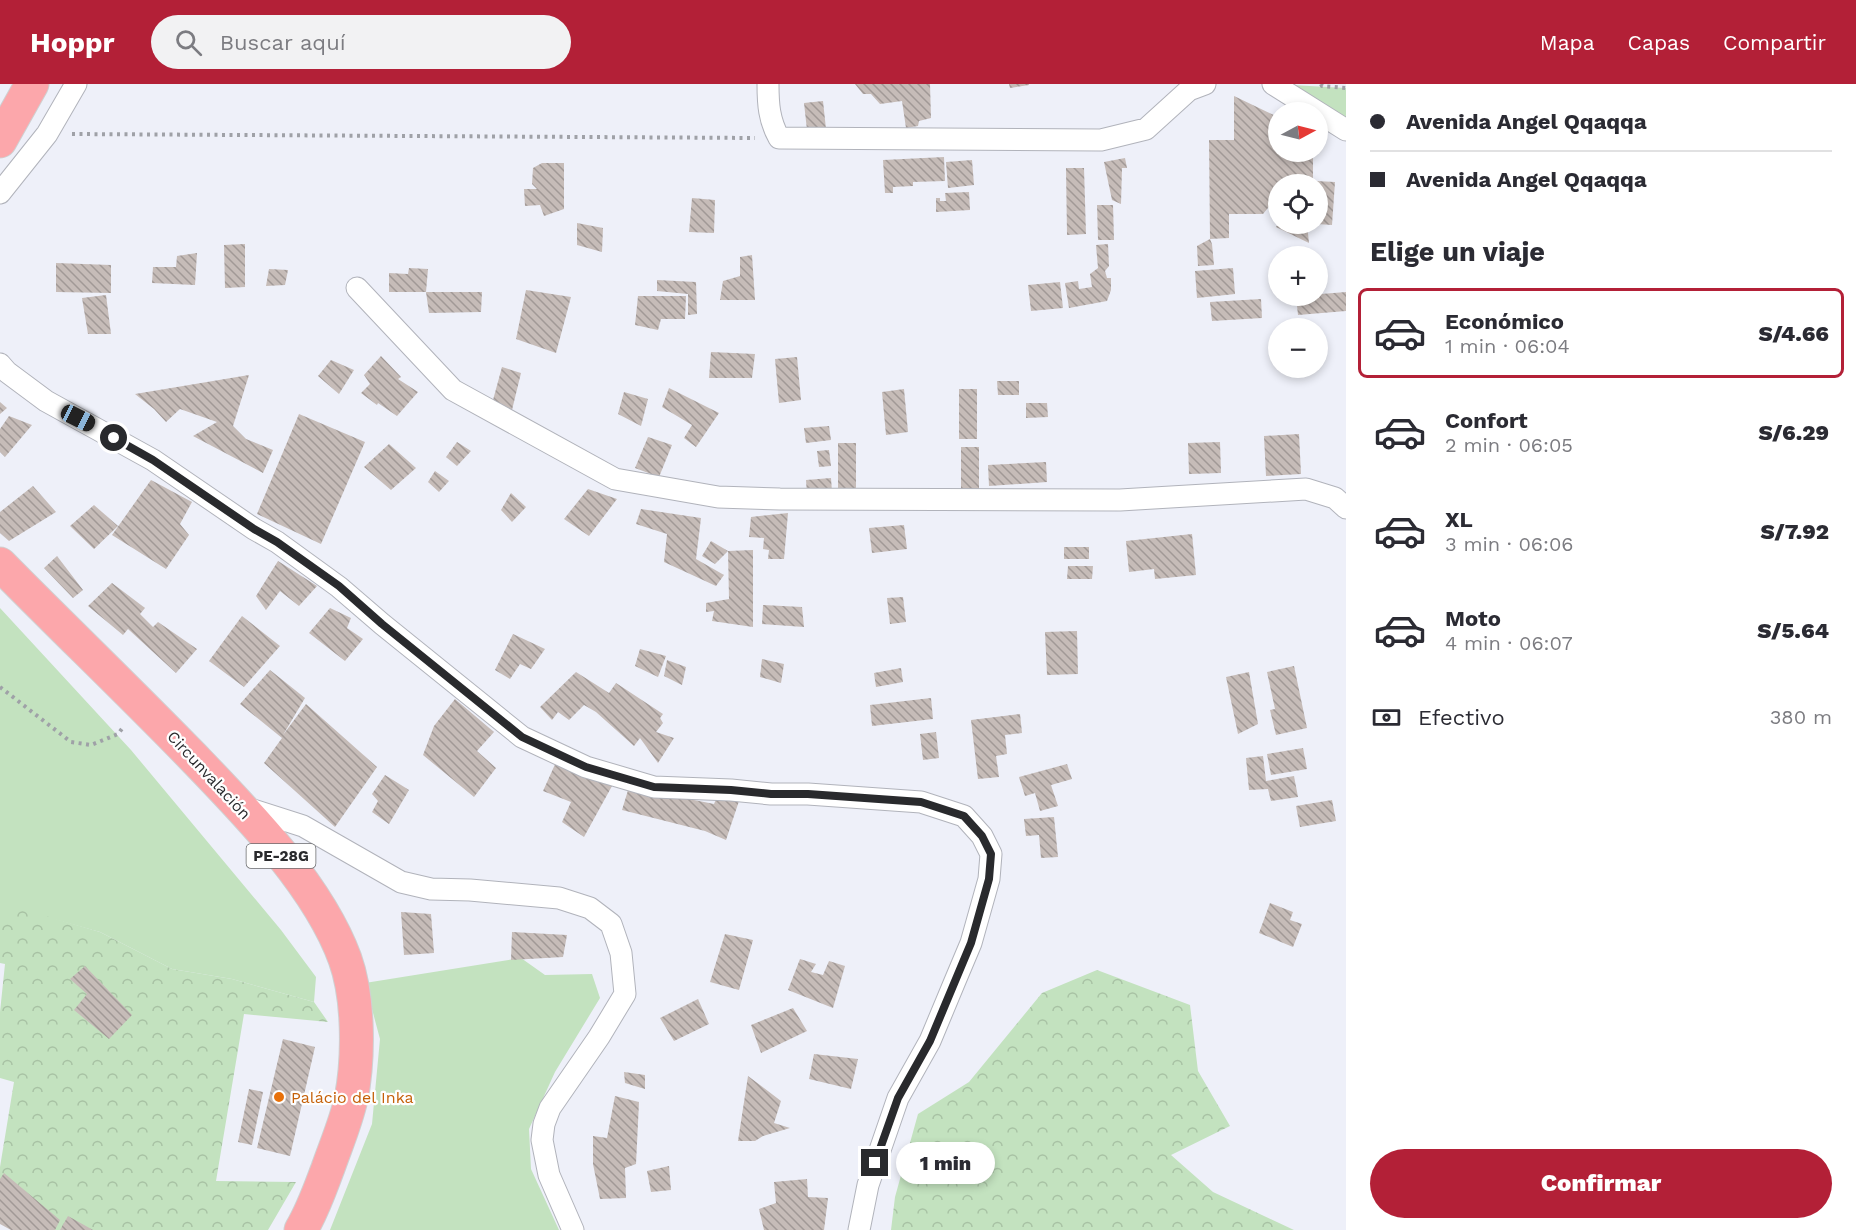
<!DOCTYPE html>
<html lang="es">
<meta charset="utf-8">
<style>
:root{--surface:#fff;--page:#f2f2f3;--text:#2b2b33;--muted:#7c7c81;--line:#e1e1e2;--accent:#b32037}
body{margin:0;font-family:"Work Sans",sans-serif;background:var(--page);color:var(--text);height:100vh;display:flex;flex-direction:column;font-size:22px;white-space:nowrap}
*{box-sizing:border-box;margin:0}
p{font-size:20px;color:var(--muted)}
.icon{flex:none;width:33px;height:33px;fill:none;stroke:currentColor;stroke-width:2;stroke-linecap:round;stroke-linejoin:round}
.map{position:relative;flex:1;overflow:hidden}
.panel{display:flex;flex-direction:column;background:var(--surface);width:510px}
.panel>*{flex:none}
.banner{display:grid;align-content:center;height:132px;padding:0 24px;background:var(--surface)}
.needle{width:39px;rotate:83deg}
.controls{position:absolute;left:1268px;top:18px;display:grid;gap:12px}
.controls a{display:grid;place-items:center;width:60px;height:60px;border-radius:50%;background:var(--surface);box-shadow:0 3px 9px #0003;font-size:30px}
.end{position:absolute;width:27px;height:27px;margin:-14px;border:8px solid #292a2d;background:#fff;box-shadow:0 0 0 3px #fff}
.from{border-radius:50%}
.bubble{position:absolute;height:42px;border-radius:21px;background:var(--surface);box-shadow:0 3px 9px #0003;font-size:20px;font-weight:800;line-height:42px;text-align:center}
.car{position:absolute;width:18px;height:36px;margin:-18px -9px;border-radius:8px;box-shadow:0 0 4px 2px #0007;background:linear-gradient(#222 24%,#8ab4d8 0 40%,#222 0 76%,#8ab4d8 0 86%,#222 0)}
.banner b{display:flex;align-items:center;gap:21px;height:57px;font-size:22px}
.banner b+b{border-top:2px solid var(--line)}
.banner i{width:15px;height:15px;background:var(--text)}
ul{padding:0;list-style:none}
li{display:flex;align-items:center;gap:18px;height:90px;margin:0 12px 9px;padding:0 12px;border:3px solid transparent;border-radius:9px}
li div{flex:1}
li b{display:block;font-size:22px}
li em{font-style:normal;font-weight:800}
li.on{border-color:var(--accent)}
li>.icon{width:54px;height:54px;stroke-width:1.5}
h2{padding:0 24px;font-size:27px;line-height:72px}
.pay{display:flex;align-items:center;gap:15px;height:66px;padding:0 24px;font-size:22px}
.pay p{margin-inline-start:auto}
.cta{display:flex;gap:12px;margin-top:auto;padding:12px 24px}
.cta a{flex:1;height:69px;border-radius:36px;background:var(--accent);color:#fff;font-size:24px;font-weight:800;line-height:69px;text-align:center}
header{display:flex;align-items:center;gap:36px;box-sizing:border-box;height:84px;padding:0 30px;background:var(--accent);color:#fff}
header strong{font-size:28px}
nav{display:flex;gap:33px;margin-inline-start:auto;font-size:21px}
.search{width:420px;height:54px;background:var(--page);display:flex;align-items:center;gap:15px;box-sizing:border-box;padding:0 21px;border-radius:33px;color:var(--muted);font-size:22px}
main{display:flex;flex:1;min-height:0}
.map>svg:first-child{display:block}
.green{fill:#c3e2bf}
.forest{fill:url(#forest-crowns)}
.building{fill:url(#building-back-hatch)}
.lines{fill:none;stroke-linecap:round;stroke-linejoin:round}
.minor-casing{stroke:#b1b3bb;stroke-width:23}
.trunk-casing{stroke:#d0d0d1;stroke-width:35}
.path{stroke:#9fa1a7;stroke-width:4;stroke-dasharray:3 4.5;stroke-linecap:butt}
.minor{stroke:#fff;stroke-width:21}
.trunk{stroke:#fca7ab;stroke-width:33}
.route{stroke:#292a2d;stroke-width:8}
.food-dot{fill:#e8710a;stroke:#fefefe;stroke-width:2}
.labels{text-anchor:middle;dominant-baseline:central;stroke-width:4.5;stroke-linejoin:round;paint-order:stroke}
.shield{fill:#fefefe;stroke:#696a6c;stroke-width:1.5}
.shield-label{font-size:15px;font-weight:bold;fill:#292a2d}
.street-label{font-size:16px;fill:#292a2d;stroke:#fefefe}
.food-label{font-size:16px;fill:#c56008;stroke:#fefefe;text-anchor:start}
</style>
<header>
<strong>Hoppr</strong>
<div class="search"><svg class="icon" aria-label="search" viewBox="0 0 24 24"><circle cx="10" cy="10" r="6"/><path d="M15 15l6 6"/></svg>Buscar aquí</div>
<nav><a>Mapa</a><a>Capas</a><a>Compartir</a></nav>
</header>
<main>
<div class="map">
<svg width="1346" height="1146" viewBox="0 0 1346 1146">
<defs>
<pattern id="forest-crowns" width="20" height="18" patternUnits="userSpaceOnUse" patternTransform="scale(1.5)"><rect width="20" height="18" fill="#c3e2bf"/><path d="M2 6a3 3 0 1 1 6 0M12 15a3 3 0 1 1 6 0" fill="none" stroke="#a8c2a4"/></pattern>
<pattern id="building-back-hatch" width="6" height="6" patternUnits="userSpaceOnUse" patternTransform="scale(1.5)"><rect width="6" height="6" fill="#c6bcb8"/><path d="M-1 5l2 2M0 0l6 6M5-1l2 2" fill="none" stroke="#a19996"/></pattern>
</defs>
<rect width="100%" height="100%" fill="#eef0f9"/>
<path class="green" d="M1273,0l73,4v42z
M0,524l131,142 150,180 35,47 -2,25 -82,-23 -60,-10 -72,-37 -100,-28z
M521,874l24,17 47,-1 8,24 -45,74 -26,57 2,40 28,61h-229l42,-106 8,-85 -15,-56z"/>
<path class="forest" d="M2,819l98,29 72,37 60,10 82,23 14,20 -84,-8 -28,167 80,1 -28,48h-227l-41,-16v-47l14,-85 -14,-4v-66l5,-48 -5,-1v-59z
M1097,886l93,35 8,66 32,55 -59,29 42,37 81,38h-403l4,-33 23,-83 51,-32 73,-89z"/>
<path class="building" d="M855,0h75l1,34 -12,3 -1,5 -12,2 -4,-27 -22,3 -9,-10h-8z
M1009,0h20v1l-19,3z
M1234,12l44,21v35h35v32h-35l-2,14 -13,16h-34v24l-19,1 2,5 2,21 -16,1 -1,-20 13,-7 -1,-99h25z
M823,17l3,28 -19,1 -3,-27z
M944,73l1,24 -32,1v4l-20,1v6h-8l-2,-33z
M1125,74l2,10h-5l-1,36 -9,-4 -8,-38z
M972,76l2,25 -26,3 -2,-26z
M542,79h22v46l-20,7 -4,-11 -15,1 -1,-17h13l-5,-5 1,-16z
M1066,84h18l2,66 -19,1z
M1316,97l19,1 -3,43 -15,-1z
M969,108l1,18 -34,2v-14h4v3h6l-1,-8z
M692,114l23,2 -1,33 -25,-1z
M1097,121h16l1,35h-16z
M577,139l26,5 -1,24 -25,-7z
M1278,140h29l2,19 -33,-16z
M245,160v43l-20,1 -1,-43z
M1108,160l1,22 -4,5 2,7h4v12l-4,11 -38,7 -4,-25 13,-2 1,8 13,-2 -2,-13 8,-6 -2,-23z
M197,169l-2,32 -43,-2 1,-16h23l1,-11z
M752,171l3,45h-35l3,-19 17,-5v-19z
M56,179l55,2v28l-55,-1z
M409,184l19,1 -2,23h56l-1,20 -52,1 -3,-21h-37v-19l19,1z
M1233,184l2,26 -38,4 -2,-27z
M269,185l19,1 -3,15 -19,1z
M657,196l39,2 1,32 -9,1v-21l-31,-3z
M1060,198l3,26 -32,3 -3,-26z
M526,206l45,7 -15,56 -40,-14z
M1346,208v19l-48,4 -2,-19z
M106,211l5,39h-23l-6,-36z
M638,212h48l-1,23h-24l-3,11 -23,-5z
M1261,215l1,19 -50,3 -2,-19z
M711,268l44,2 -3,24h-43z
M381,272l20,21 -3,2 20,13 -21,24 -19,-13 -1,2 -16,-12 9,-9 -6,-9z
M797,273l4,43 -22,3 -4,-44z
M331,276l23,10 -15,24 -21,-18z
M502,283l19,6 -9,37 -19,-10z
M249,291l-16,51 13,13 27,11 -10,23 -70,-37 24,-14 -37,-13 -14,13 -12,-13 -19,-15z
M997,297h22v14h-21z
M669,304l50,25 -23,34 -12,-9 8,-13 -30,-18z
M904,305l4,43 -22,3 -4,-43z
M959,305h18v50h-18z
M624,308l24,7 -7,27 -23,-12z
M0,318l7,6 -7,6z
M1026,319h21l1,14 -22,1z
M299,330l66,28 -44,102 -64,-30z
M9,332l23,9 -27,32 -5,-5v-23z
M829,342l2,14 -25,3 -2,-15z
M1299,350l2,40 -35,2 -2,-40z
M648,353l24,8 -13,32 -24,-9z
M457,358l14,9 -14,15 -11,-9z
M1220,358l1,31 -32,1 -1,-31z
M838,359h18v50h-18z
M389,360l27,24 -25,22 -27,-23z
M961,363h18v49h-18z
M829,366l2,16 -12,1 -2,-16z
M1046,378l1,20 -58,4 -1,-21z
M435,387l14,10 -10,11 -11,-10z
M831,394l1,14 -25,3 -1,-15z
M151,396l41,22 -12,22 9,11 -23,34 -54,-34z
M33,402l23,26 -47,29 -9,-8v-21z
M588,405l29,10 -28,37 -25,-17z
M511,409l15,14 -14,15 -11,-12z
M94,421l24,21 -24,23 -24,-23z
M641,425l60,9 -5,41 28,16 -8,11 -52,-24 3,-28 -31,-10z
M788,429l-4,46h-16l1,-9 -6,-1 1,-11 -15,-1 2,-20z
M904,441l3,24 -35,4 -3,-25z
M1192,450l4,41 -41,4 -1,-10 -25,3 -3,-31z
M711,457l17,10 25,-1v77l-41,-6 2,-10 -8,1v-9l23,-4 -1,-48 -13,13 -13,-8z
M1064,463h25v12h-25z
M57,472l26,34 -10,8 -29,-30z
M278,477l39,25 -18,20 -19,-15 -14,19 -10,-14z
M1068,482h25l-1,13h-25z
M112,499l33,25 -5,6 13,13 5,-5 39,27 -21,24 -48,-44 -5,6 -35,-29z
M903,513l3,25 -16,2 -3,-26z
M763,521l39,2 2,20 -42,-3z
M330,524l21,10 -4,10 16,11 -18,22 -36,-28z
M242,532l38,30 -36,41 -35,-26z
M1077,547l1,43 -31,1 -2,-43z
M513,550l32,15 -14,20 -11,-5 -10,15 -15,-9z
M640,565l26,7 -8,21 -23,-11z
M762,575l22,5 -3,19 -21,-6z
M667,576l19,7 -4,18 -18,-9z
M1294,582l13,62 -31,7 -6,-25 5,-1 -8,-37z
M901,584l2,14 -27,5 -2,-14z
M270,586l35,28 -22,37 23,-31 71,63 -42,60 -71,-64 18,-25 -42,-34z
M576,588l33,21 7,-10 47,31 -3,4 3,5 -7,9 18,6 -16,25 -18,-25 -6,8 -38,-34 -12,-7 -15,15 -11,-8 -6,8 -12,-13z
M1249,588l9,52 -20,10 -12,-57z
M931,614l2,21 -61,7 -2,-21z
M455,615l39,33 -17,19 19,17 -22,29 -51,-42 11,-29z
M1020,630l2,19 -17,2 2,19 -11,2 3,21 -21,2 -7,-59z
M936,648l3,26 -16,2 -3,-26z
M1303,664l4,21 -36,6 -4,-21z
M1263,672l3,25 28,-5 4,21 -27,4 -3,-12 -19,1 -3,-32z
M557,676l55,26 -28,51 -22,-15 9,-20 -28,-11z
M1067,680l5,15 -21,6 7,21 -18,5 -5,-18 -10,3 -6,-19z
M385,691l24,15 -20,34 -17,-12 6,-11 -6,-7z
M629,703l85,17 3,-7 23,1 -14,42 -21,-9 -83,-21z
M1332,716l4,21 -36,6 -4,-21z
M1054,733l4,40 -17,1 -2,-23 -13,1 -2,-17z
M1270,819l23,9 -3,8 12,4 -9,23 -34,-14z
M401,828l30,2 3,39 -30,2z
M512,848l55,3 -4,22 -52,3z
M725,850l28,6 -14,50 -29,-8z
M800,875l16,5 -5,8 12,3 6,-14 16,5 -12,42 -45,-18z
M85,882l47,49 -23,24 -35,-29 13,-16 -17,-15z
M698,915l11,25 -35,17 -14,-23z
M793,924l14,23 -46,22 -10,-28z
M283,955l32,8 -25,109 -33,-8z
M814,970l44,5 -7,30 -42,-10z
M624,988l21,3v14l-20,-6z
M748,992l33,25 -7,22 16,5 -27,8 -8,5h-17z
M249,1005l14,3 -11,53 -14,-3z
M615,1012l24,6 -3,62 -11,4 1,30 -26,1 -7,-35v-28l14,2z
M669,1082l2,24 -20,2 -4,-21z
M4,1089l56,47 -5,10h-44l-11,-6v-45z
M807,1095l1,18 20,1 -4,32h-60l-5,-21 17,-6 -2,-21z
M68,1132l25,14h-33z"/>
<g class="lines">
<defs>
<path id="minor" d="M768,0c0,20 1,36 11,54l322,2 45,-11 43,-39 16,-6
M1273,0l73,46
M0,109l47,-59 29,-50
M357,204l96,102 162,89 103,18 62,2 340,1 186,-11 29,9 11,10
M0,280l7,8 39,29 107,59 101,69 23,13 62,45 43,37 140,113 64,30 68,20 77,3 40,4h37l113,8 43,14 18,20 9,18 -2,25 -18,64 -16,38 -25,60 -32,57 -30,87 -9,45
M244,723l59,19 98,56 30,7 39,1 89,8 31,10 21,16 10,29 4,41 -26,43 -49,71 -6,16 -2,16 7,35 24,55"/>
<path id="trunk" d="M0,57l32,-57
M0,480c64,65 130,128 193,193 54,56 125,128 152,202 14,39 14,99 6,140 -5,23 -15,46 -23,69 -8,21 -15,42 -27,62"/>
</defs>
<use href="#minor" class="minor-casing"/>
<use href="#trunk" class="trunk-casing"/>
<path class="path" d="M1321,0l1,2 24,2
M72,50l683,4
M0,603l71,55 20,3 27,-11 6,-8"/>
<use href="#minor" class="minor"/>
<use href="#trunk" class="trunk"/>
</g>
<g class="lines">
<path class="route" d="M114,354l39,22 101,69 23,13 62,44 43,38 140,113 64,30 68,20 77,3 40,4h37l113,8 43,14 18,20 9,18 -2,25 -18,64 -41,98 -32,57 -23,65"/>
</g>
<circle class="food-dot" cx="279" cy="1013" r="6"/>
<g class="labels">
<rect class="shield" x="246.5" y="760" width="69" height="24" rx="4.5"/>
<g class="shield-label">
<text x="281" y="772">PE-28G</text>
</g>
<g class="street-label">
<text transform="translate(209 691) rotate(47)">Circunvalación</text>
</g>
<g class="food-label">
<text x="291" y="1013">Palácio del Inka</text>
</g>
</g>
</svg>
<div class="controls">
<a><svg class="needle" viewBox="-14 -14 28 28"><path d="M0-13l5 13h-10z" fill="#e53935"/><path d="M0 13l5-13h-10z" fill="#7c7c81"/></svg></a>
<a><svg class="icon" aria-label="locate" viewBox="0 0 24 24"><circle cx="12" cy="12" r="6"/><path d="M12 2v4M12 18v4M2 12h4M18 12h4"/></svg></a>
<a>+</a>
<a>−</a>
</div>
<i class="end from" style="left:114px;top:354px"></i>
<i class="end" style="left:875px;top:1079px"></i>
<div class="bubble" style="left:896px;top:1058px;width:99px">1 min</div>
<i class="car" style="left:78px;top:334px;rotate:117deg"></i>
</div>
<section class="panel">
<div class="banner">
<b><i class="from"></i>Avenida Angel Qqaqqa</b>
<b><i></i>Avenida Angel Qqaqqa</b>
</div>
<h2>Elige un viaje</h2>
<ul>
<li class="on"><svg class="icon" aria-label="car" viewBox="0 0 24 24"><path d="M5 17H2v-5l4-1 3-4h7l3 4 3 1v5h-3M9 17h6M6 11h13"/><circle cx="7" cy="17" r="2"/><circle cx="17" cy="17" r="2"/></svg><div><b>Económico</b><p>1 min · 06:04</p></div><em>S/4.66</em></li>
<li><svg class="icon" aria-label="car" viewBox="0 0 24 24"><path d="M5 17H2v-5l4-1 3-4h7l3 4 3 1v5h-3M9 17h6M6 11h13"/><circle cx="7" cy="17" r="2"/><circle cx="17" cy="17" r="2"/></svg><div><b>Confort</b><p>2 min · 06:05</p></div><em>S/6.29</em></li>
<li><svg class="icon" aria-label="car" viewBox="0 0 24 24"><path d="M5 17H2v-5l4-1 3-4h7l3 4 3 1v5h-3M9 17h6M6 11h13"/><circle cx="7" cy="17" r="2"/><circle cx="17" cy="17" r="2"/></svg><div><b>XL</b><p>3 min · 06:06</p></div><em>S/7.92</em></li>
<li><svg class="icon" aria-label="car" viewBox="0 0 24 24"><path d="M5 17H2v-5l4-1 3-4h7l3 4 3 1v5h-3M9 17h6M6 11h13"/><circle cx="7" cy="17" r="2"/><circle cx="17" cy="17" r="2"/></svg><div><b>Moto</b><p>4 min · 06:07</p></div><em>S/5.64</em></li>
</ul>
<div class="pay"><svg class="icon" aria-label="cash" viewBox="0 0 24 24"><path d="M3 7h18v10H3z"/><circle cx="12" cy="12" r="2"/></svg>Efectivo<p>380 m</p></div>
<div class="cta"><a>Confirmar</a></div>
</section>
</main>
